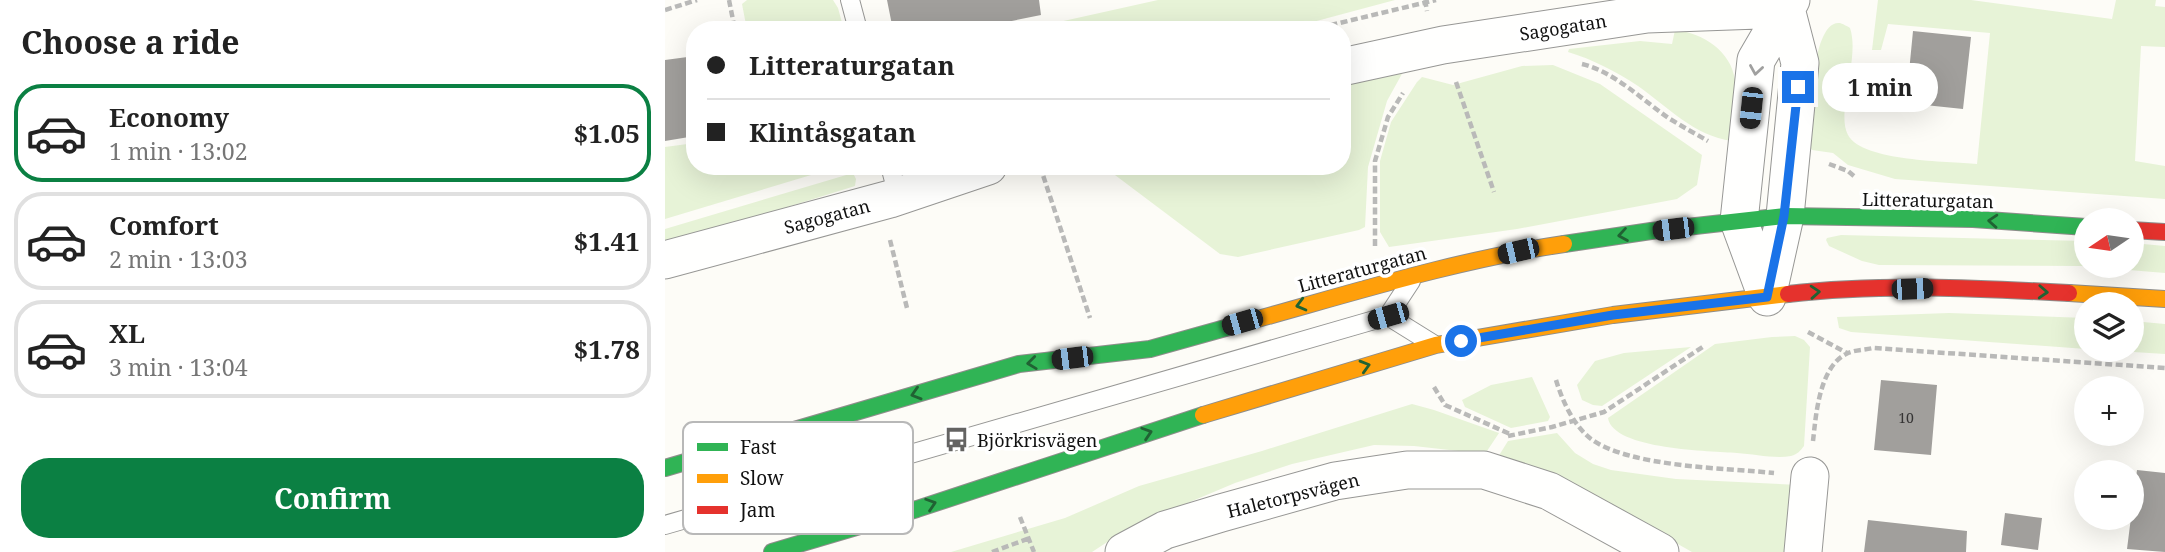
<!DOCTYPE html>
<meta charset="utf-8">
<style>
:root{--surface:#fff;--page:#f2f2f2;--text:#222;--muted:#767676;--line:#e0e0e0;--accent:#0b8043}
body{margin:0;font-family:"Noto Serif",serif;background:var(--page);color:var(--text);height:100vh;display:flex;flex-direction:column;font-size:26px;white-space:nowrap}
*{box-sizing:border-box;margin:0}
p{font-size:23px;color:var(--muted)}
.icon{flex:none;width:38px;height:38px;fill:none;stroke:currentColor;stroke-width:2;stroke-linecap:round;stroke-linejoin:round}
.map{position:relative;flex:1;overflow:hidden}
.side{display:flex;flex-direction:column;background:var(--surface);width:665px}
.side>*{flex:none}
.guide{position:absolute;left:21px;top:21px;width:665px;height:154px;border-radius:28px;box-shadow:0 7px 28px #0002;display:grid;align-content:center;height:154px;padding:0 21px;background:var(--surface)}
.needle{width:46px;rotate:257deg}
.controls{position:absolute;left:1409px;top:208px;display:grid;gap:14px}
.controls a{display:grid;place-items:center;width:70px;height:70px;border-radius:50%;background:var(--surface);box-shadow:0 7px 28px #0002;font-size:35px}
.end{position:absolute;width:32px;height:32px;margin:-16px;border:9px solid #1a73e8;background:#fff;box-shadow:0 0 0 4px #fff}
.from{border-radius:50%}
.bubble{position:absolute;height:49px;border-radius:24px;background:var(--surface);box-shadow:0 7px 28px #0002;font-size:23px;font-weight:700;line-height:49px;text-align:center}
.car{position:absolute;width:21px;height:42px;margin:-21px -10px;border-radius:9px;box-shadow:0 0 5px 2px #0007;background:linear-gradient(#222 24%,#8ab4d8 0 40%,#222 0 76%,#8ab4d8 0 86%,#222 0)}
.guide b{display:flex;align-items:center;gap:24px;height:66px;font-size:26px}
.guide b+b{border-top:2px solid var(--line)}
.guide i{width:18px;height:18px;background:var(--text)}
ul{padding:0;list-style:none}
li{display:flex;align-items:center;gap:21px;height:98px;margin:0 14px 10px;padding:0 7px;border:4px solid var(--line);border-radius:28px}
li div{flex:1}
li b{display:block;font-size:26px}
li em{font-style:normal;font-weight:700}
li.selected{border-color:var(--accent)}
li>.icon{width:63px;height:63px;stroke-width:1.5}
h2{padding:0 21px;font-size:32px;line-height:84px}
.cta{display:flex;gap:14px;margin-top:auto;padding:14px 21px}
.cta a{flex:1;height:80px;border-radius:28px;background:var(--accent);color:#fff;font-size:28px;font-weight:700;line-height:80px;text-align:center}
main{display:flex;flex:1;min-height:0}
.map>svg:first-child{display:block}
.green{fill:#e7f3d7}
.building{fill:#a19f9c}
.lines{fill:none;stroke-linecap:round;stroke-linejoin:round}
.lane-casing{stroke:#979795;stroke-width:20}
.street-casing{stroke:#979795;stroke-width:39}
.fast-casing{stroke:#8e8d8b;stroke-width:18}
.slow-casing{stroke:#8e8d8b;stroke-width:18}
.jam-casing{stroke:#8e8d8b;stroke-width:18}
.path{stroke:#b9b9b8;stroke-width:4.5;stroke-dasharray:7 3.5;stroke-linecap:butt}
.lane{stroke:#fffffe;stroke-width:18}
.street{stroke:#fffffe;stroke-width:37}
.fast{stroke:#30b455;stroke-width:16}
.slow{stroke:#ff9f0a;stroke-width:16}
.jam{stroke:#e5322d;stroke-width:16}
.oneway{stroke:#a0a09f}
.oneway2{stroke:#206233}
.route{stroke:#1a73e8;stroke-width:9}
.labels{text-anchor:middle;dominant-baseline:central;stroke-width:7;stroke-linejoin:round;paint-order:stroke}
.number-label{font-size:14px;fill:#353434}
.street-label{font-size:18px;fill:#111;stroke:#fff}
.poi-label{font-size:18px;fill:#111;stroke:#fff;text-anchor:start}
.key{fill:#fff;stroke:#b8b8b8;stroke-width:2}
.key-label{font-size:19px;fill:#111}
</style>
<main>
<section class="side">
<h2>Choose a ride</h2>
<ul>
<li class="selected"><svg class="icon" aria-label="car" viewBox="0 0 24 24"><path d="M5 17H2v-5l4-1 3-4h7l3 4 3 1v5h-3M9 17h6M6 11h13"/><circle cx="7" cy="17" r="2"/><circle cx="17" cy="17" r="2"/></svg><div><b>Economy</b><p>1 min · 13:02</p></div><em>$1.05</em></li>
<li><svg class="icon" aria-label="car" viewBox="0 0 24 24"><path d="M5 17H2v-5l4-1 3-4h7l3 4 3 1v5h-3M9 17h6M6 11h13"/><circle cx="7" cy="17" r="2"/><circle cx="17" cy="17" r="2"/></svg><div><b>Comfort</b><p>2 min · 13:03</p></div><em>$1.41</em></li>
<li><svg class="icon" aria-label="car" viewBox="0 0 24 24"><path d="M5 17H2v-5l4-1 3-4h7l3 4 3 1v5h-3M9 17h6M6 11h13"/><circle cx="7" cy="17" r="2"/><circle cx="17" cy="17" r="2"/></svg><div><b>XL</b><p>3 min · 13:04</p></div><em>$1.78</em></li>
</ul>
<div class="cta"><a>Confirm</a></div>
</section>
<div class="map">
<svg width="1500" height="552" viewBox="0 0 1500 552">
<rect width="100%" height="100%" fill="#fdfcf7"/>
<path class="green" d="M82,0h86l5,8 6,22h-97l-5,-26z
M493,0h237l-112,30h-260z
M1213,0h93l141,19 4,-19h40l-1,6 10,1v40l-24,-1 -6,115 30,5v33l-270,-20 -47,-14 -15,-12 -21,-3 -3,-5c1,-19 1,-126 31,-122 1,0 9,4 10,5 6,18 0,41 -2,59 -2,14 -7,35 0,48 15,27 100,26 129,29l13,-131 -102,-9 -7,26h-9z
M1010,30c28,3 56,21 60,50 3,19 -2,42 -3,61 -38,-5 -64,-34 -94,-55 -21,-14 -46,-27 -70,-34l1,-3 71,-8 32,3z
M888,65l47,19 102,71 -5,30 -20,14 -160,30 -128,18 -9,-15v-71l11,-39 26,-40 5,-5 31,8 69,-19z
M738,72l-16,29 -19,66 -3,60 -6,3 -121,27 -18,-3 -117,-88h239v-83z
M30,143v23h146l-176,53v-72z
M188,173l3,6 -1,7 -190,59v-16z
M1176,235l245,6v25h45l1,-23 33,3v27l-84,-7 -202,-1 -17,-4 -33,-15 -3,-6 1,-2z
M1284,313l137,5v31l-235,-17 -12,-4 -2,-11z
M1467,321l33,3v30l-63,-4h29z
M1130,336l9,4 6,7 -6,99c-4,5 -6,8 -13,10 -16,3 -37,-2 -54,-3 -25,-2 -124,-3 -129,-35l107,-74 57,-7z
M1026,347l-89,59 -9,-1 -11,-5 -5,-15 18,-24 29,-8z
M867,377l18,40 -2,4 -37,7 -46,-21 -3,-7 29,-15z
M747,404l22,6 65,23 -14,21 -71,-8 -40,-1 -82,19 -57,19 -83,35 -31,15 -29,19h-141l114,-34 74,-32 123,-35z
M892,433l18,20 18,11 18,6 65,9 123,6 -8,67h-99l-128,-72 -37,-16 -29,-7 10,-16z"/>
<path class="building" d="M222,0h152l2,15 -74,15h-74z
M1248,31l58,6 -8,72 -57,-6z
M30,56v80l-30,5v-81z
M1216,380l56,5 -6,70 -57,-5z
M1472,470l28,3v79l-38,-3z
M1340,513l37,5 -4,32 -37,-5z
M1203,520l99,11 -1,21h-102z"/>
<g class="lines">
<defs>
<path id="lane" d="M185,0l8,30
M225,166l8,30
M723,316l45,28
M0,525l723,-209 23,-35"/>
<path id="street" d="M677,67l101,-22 204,-31 139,-5
M0,260l225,-61 98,-33
M1102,297l-28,-76 17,-161 35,-60
M1102,297l18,-81 15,-153 -14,-54
M459,552l41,-22 56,-17 114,-32 72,-11h77l65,21 111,61
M1138,552l7,-76"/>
<path id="fast" d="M899,244l87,-13 134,-15 188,3 113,8
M0,468l354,-104 131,-15 97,-27
M107,552l145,-43 286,-94"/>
<path id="slow" d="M1404,293l96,6
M582,322c105,-29 209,-62 317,-78
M538,415l233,-70 177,-30 175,-21"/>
<path id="jam" d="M1466,230l34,2
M1123,294c93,-11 188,-6 281,-1"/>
</defs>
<use href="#lane" class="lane-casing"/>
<use href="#street" class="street-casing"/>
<use href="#fast" class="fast-casing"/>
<use href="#slow" class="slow-casing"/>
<use href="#jam" class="jam-casing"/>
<path class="path" d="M64,0l6,30
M760,0l2,11
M0,10l32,-10
M645,30l126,-30
M917,64c33,8 60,36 88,55 13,8 26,15 38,22
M791,82l38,110
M1164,164l19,7 7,6
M375,166l50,152
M225,240l17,68
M710,246v-85l13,-44 15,-24
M1143,332l39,21
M891,380c6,20 17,45 35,59 38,28 134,29 183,34
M769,387l11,18 65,29
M843,436l44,-9 52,-15 100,-66
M1148,441c3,-26 6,-73 33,-87 7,-4 18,-4 27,-6l292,20
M355,517l14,35
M327,552l38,-14"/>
<use href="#lane" class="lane"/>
<use href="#street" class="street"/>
<use href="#fast" class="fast"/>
<use href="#slow" class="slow"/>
<use href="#jam" class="jam"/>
</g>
<defs><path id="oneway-chevron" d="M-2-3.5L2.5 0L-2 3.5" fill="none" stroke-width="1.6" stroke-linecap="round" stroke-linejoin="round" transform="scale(1.75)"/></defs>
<use class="oneway" href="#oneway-chevron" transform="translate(1091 70) rotate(99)"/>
<g class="oneway2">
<use href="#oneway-chevron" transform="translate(1328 221) rotate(-176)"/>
<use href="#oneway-chevron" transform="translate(958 235) rotate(171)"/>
<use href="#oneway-chevron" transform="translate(1150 292) rotate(-4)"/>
<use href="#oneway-chevron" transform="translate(1378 292) rotate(3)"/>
<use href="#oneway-chevron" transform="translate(636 305) rotate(165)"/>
<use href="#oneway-chevron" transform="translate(367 363) rotate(173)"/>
<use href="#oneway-chevron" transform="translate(700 366) rotate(-16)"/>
<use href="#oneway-chevron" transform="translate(251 394) rotate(163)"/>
<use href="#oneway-chevron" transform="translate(482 433) rotate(-18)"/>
<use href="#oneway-chevron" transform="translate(266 504) rotate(-18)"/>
</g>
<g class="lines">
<path class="route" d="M796,341l152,-26 154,-18 17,-81 14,-129"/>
</g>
<defs>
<symbol id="bus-bare" viewBox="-9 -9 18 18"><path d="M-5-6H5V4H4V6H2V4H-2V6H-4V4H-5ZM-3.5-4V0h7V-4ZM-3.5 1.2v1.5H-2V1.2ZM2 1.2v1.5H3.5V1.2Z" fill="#646362" stroke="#fff" stroke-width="2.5" paint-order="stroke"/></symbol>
</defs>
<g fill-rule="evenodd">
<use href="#bus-bare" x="274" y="422" width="35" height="35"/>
</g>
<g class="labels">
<g class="number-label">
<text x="1241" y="417">10</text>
</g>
<g class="street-label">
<text transform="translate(898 27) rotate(-9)">Sagogatan</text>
<text transform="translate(1263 200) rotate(1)">Litteraturgatan</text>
<text transform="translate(162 216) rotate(-15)">Sagogatan</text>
<text transform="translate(697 269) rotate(-15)">Litteraturgatan</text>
<text transform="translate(628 495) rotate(-14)">Haletorpsvägen</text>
</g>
<g class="poi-label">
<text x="312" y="440">Björkrisvägen</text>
</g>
</g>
<rect x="18" y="422" width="230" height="112" rx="10" class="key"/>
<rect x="32" y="443" width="31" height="8" fill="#30b455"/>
<rect x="32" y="474" width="31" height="9" fill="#ff9f0a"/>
<rect x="32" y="506" width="31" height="8" fill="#e5322d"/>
<g class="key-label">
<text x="75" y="454">Fast</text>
<text x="75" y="485">Slow</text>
<text x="75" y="517">Jam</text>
</g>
</svg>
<div class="controls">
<a><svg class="needle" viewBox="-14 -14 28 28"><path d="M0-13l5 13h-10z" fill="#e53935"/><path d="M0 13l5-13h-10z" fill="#767676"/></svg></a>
<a><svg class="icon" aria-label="layers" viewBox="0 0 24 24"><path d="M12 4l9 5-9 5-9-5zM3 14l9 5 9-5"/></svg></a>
<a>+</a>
<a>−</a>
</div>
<i class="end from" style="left:796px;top:341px"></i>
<i class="end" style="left:1133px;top:87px"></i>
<div class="bubble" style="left:1157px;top:63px;width:116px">1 min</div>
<i class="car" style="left:1086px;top:108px;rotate:186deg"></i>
<i class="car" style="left:1008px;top:229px;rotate:263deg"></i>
<i class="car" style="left:853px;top:251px;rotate:257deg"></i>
<i class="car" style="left:1247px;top:289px;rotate:88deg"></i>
<i class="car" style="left:723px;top:316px;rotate:254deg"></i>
<i class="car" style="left:577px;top:322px;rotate:254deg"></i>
<i class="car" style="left:407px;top:358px;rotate:263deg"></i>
<div class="guide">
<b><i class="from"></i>Litteraturgatan</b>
<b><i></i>Klintåsgatan</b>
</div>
</div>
</main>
